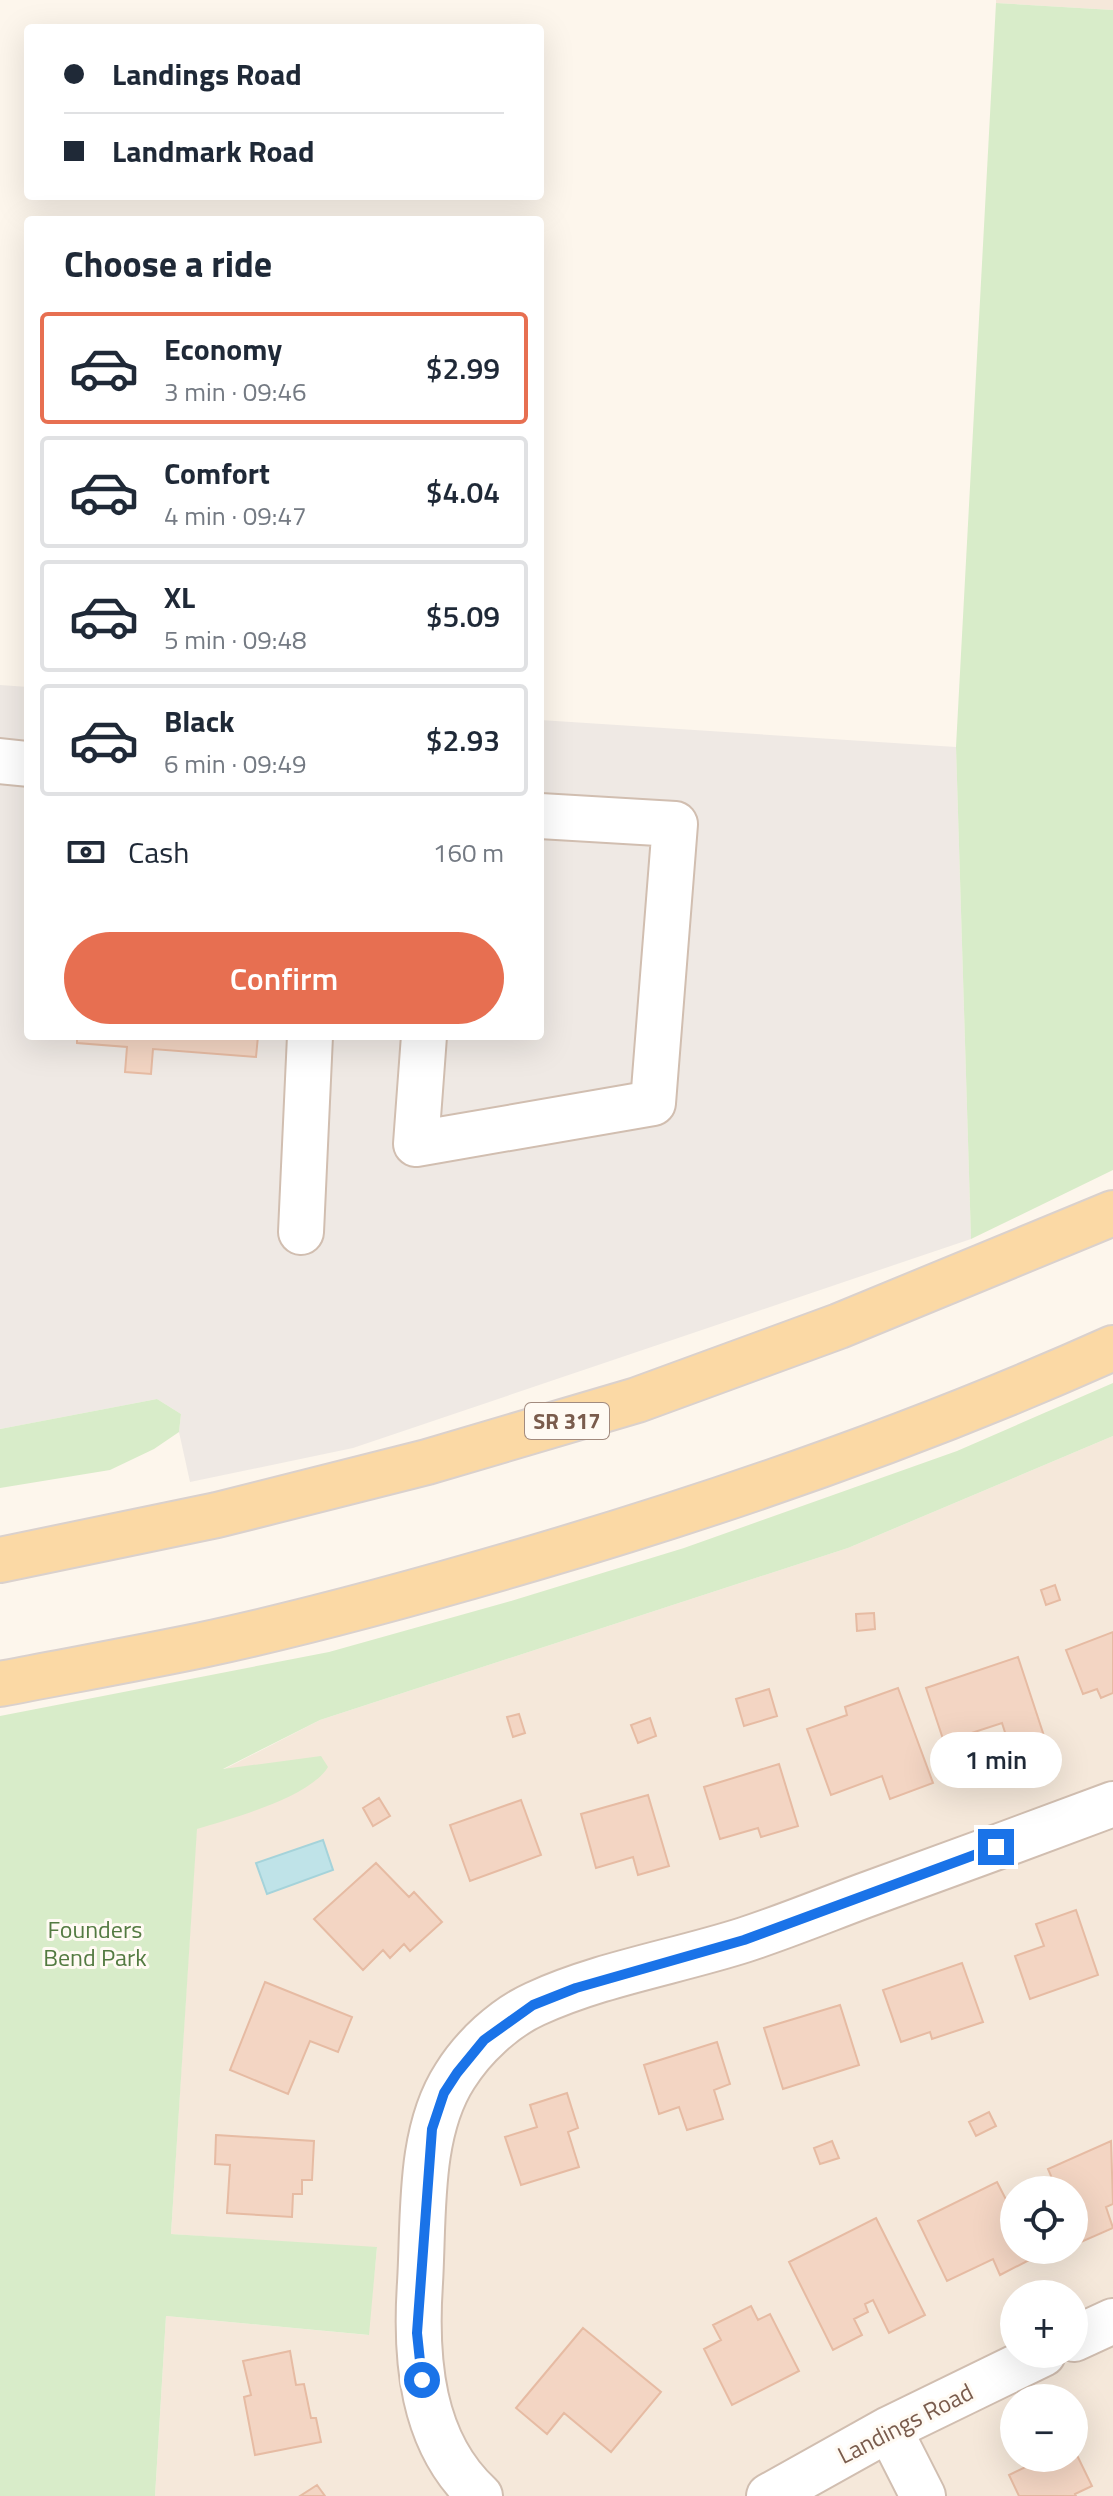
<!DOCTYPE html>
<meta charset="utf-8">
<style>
:root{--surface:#fff;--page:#f6f6f7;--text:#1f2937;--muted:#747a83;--line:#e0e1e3;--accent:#e76f51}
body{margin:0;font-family:"Titillium Web",sans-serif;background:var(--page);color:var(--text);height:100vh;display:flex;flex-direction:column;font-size:30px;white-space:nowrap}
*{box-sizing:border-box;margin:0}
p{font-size:26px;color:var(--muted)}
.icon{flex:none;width:44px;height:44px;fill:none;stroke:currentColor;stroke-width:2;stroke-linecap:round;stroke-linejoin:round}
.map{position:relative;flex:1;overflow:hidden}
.sheet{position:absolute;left:24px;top:216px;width:520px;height:824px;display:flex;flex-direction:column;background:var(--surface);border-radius:8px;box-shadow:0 8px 32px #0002}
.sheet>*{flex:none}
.banner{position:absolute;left:24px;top:24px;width:520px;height:176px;border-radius:8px;box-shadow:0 8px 32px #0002;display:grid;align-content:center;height:176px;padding:0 40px;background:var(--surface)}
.buttons{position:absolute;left:1000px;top:2176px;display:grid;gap:16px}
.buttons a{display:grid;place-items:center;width:88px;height:88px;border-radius:50%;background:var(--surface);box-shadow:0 8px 32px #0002;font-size:40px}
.end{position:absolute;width:36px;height:36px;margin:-18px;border:10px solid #1a73e8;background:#fff;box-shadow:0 0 0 4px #fff}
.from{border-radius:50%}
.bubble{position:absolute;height:56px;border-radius:28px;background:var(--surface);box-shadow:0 8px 32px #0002;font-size:26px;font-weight:600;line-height:56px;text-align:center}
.banner b{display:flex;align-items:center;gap:28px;height:76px;font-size:30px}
.banner b+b{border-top:2px solid var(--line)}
.banner i{width:20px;height:20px;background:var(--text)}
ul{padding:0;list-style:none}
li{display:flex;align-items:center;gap:24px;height:112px;margin:0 16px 12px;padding:0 24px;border:4px solid var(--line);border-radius:8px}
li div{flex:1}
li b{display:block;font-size:30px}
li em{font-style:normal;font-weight:600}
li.on{border-color:var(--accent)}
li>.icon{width:72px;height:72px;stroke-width:1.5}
h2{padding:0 40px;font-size:36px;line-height:96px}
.pay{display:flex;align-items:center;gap:20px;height:88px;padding:0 40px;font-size:30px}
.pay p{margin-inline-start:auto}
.action{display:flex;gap:16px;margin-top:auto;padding:16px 40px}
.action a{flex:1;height:92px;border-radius:48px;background:var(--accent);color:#fff;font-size:32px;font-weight:600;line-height:92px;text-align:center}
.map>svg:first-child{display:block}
.residential{fill:#f5e8da;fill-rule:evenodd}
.industrial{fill:#efe9e4}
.green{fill:#d8ecc9}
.water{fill:#bfe3e8;stroke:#a5d3da;stroke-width:2}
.building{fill:#f3d5c3;stroke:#e6bba3;stroke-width:2}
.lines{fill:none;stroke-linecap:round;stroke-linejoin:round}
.minor-casing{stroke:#d1beb0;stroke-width:48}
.major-casing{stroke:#dad1cd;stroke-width:48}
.minor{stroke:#fff;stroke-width:44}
.major{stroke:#fbd9a5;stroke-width:44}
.route{stroke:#1a73e8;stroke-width:10}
.labels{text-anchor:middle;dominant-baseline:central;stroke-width:6;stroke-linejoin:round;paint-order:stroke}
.shield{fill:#fffaf3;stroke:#a28b7f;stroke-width:2}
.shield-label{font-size:22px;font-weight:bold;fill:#7a5c4d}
.park-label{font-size:24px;fill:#537a41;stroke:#fffaf3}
.street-label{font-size:24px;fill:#7a5c4d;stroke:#fffaf3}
</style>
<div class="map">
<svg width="1113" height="2496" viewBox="0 0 1113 2496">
<rect width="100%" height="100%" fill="#fdf6ec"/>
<path class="residential" d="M996,0h117v10l-117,-7z
M1113,1436v1060h-958l11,-180 202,19 9,-87 -206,-14 26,-414 12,-43 111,-57 528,-172zM1014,2190h60v60h-60zM1014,2294h60v60h-60zM1014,2398h60v60h-60z"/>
<path class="industrial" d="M0,685l28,2v349h512v-316l416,27 15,492 -618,209 -163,34 -11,-50 2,-18 -24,-15 -157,30z"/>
<path class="green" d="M996,3l117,7v1160l-142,69 -15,-492z
M1113,1383v53l-265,112 -528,172 -97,49 98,-13 7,11c-19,31 -96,51 -131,62l-26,405 206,13 -8,88 -203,-19 -11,180h-155v-780l329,-64 182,-51 173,-53 273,-97z
M157,1399l24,15 -2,18 -25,17 -44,21 -110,18v-59z"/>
<path class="water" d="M323,1840l10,30 -66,24 -11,-31z"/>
<path class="building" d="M77,1036h181l-2,21 -103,-8 -2,25 -26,-2 2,-25 -50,-4z
M1055,1585l5,15 -14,5 -5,-15z
M874,1613l1,16 -18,2 -1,-17z
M1113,1632v61l-12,5 -4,-9 -14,5 -17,-44z
M1018,1657l26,79 -34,12 -8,-25 -58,19 -18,-54z
M898,1688l35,95 -43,16 -8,-23 -51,19 -24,-66 40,-14 -2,-8z
M769,1689l8,27 -33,10 -8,-27z
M519,1714l6,19 -12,4 -6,-20z
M650,1718l6,18 -18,7 -7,-18z
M779,1764l19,62 -37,11 -3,-9 -38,11 -16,-52z
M648,1795l21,71 -31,9 -5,-18 -37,11 -15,-54z
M379,1798l11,18 -17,10 -10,-18z
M521,1800l20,55 -71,26 -20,-56z
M376,1863l33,34 5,-5 28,30 -32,29 -6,-7 -14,14 -7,-8 -20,20 -49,-51z
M1076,1910l22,65 -68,24 -15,-43 29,-10 -8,-22z
M962,1963l21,59 -51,17 -2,-7 -29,10 -18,-52z
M265,1982l87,35 -14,35 -28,-11 -22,53 -58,-24z
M840,2005l19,60 -76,24 -19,-61z
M717,2042l13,42 -16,6 9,29 -36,11 -8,-23 -20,7 -15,-49z
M567,2093l11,35 -10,4 11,35 -58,18 -16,-48 32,-10 -7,-22z
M989,2112l7,14 -20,10 -7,-14z
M216,2135l98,6 -2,39h-10v14h-9l-1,23 -65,-4 3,-48 -15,-1z
M832,2141l7,17 -19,6 -6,-16z
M1111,2141l2,63 -7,3 7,21 -32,14 -7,-15v-37h-17l-9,-21z
M997,2182l17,33v35h17l4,7 -35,18 -7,-16 -46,22 -29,-60z
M876,2218l49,97 -36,18 -16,-33 -8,4 3,8 -14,7 8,16 -29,15 -44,-88z
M751,2306l7,14 12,-6 29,57 -67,34 -28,-56 17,-9 -8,-15z
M583,2328l78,64 -50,60 -47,-39 -17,21 -31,-26z
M290,2351l6,34 8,-1 7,34h5l5,24 -66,13 -11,-58 7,-2 -8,-34z
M1074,2449l18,37 -17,8 1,2h-57l-10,-21 35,-17h30z
M317,2485l8,11h-25z"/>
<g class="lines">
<defs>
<path id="minor" d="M0,761l28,3
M424,1036l-8,108 237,-41 22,-279 -135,-8
M301,1232l9,-196
M1074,2339l39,-18
M889,2429l34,67
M480,2496c-59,-54 -65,-138 -60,-213 4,-66 -2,-150 35,-207 18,-29 49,-58 80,-72 65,-30 140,-42 209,-64 40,-13 79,-29 119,-44 83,-30 167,-61 250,-92
M769,2496l120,-67 154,-75"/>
<path id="major" d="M0,1560l217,-45 210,-53 210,-62 202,-74 274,-113
M0,1684c67,-13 135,-25 202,-39 112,-24 223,-55 332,-87 197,-58 392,-126 579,-210"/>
</defs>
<use href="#minor" class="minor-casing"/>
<use href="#major" class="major-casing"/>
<use href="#minor" class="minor"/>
<use href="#major" class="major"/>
</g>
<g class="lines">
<path class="route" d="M422,2380l-5,-47 15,-204 12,-36 13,-20 27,-33 49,-35 43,-17 168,-48 252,-93"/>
</g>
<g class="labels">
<rect class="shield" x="525" y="1403" width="84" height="36" rx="6"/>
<g class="shield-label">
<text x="567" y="1421">SR 317</text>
</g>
<g class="park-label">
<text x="95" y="1929">Founders<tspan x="95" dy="28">Bend Park</tspan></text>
</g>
<g class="street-label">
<text transform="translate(905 2423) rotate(-27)">Landings Road</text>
</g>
</g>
</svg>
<div class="buttons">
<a><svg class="icon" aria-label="locate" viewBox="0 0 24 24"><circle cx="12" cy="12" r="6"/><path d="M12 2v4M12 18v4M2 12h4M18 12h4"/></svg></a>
<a>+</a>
<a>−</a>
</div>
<i class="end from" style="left:422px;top:2380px"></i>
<i class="end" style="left:996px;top:1847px"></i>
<div class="bubble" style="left:930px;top:1732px;width:132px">1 min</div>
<div class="banner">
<b><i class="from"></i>Landings Road</b>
<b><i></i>Landmark Road</b>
</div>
<section class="sheet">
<h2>Choose a ride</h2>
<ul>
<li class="on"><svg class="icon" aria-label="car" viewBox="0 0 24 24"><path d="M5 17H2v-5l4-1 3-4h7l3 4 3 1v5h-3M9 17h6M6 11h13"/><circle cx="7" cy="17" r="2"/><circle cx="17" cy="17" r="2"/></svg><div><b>Economy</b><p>3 min · 09:46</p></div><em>$2.99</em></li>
<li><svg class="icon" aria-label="car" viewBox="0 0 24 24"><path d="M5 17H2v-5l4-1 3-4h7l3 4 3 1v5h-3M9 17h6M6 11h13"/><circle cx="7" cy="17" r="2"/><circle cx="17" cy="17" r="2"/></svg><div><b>Comfort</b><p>4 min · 09:47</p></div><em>$4.04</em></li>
<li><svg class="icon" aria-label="car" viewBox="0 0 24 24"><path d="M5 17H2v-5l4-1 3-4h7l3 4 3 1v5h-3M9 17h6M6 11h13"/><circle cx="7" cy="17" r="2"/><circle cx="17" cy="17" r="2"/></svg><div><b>XL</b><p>5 min · 09:48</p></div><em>$5.09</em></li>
<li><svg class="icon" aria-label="car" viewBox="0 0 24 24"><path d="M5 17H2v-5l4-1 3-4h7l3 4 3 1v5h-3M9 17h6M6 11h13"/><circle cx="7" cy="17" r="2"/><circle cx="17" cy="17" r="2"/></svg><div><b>Black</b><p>6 min · 09:49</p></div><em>$2.93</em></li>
</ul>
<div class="pay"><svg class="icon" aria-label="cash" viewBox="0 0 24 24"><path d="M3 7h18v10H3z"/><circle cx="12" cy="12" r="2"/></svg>Cash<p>160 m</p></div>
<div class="action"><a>Confirm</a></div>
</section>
</div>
